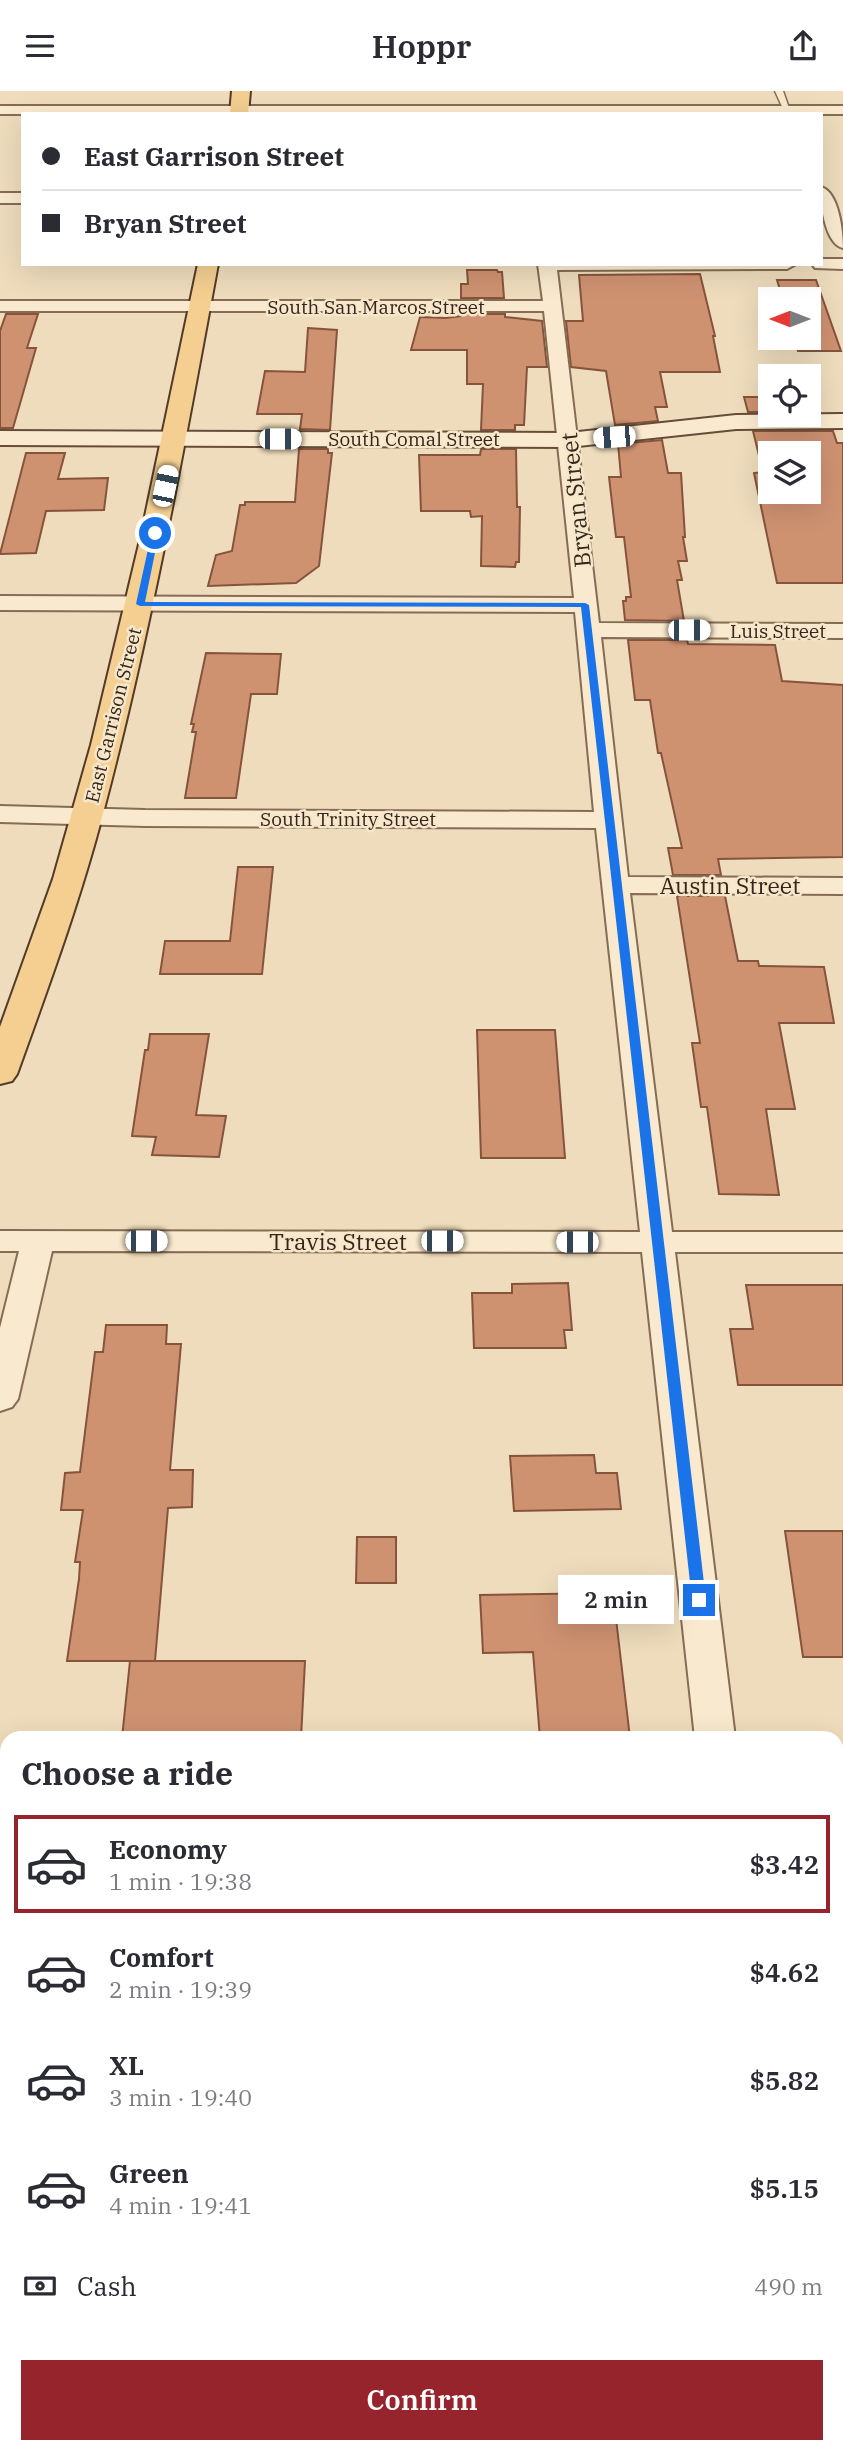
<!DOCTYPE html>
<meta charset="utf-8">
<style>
:root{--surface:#fff;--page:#f7f7f7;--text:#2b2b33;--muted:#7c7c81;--line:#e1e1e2;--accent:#96242c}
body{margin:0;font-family:"IBM Plex Serif",serif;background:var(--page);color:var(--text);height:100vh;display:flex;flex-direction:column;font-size:26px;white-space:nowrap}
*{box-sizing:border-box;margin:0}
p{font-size:23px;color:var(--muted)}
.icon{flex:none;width:38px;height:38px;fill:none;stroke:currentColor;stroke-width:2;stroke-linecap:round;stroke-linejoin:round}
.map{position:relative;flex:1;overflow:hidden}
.drawer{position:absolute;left:0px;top:1640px;width:844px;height:723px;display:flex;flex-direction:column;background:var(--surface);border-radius:21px 21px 0 0;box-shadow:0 7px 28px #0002}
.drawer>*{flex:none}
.top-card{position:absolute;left:21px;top:21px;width:802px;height:154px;border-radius:0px;box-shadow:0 7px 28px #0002;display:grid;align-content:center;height:154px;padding:0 21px;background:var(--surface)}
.needle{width:46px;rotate:270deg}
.tools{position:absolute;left:758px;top:196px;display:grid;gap:14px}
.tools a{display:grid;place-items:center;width:63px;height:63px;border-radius:0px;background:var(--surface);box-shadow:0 7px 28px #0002;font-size:35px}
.end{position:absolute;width:32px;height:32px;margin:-16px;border:9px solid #1a73e8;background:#fff;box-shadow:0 0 0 4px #fff}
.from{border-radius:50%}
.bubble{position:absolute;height:49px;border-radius:0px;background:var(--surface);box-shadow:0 7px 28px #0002;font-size:23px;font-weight:600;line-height:49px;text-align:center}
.car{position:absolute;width:21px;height:42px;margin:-21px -10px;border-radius:9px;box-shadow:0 0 5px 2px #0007;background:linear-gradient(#fff 24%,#345 0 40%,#fff 0 76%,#345 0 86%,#fff 0)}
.top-card b{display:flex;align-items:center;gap:24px;height:66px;font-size:26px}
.top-card b+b{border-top:2px solid var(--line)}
.top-card i{width:18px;height:18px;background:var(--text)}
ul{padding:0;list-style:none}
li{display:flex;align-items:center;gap:21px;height:98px;margin:0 14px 10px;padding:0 7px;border:4px solid transparent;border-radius:0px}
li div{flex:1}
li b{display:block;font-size:26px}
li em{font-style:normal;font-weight:600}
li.current{border-color:var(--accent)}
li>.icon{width:63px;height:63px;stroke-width:1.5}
h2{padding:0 21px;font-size:32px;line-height:84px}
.pay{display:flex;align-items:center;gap:18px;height:77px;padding:0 21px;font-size:26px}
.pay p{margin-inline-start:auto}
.action{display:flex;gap:14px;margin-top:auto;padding:14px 21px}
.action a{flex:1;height:80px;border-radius:0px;background:var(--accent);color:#fff;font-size:28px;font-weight:600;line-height:80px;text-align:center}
header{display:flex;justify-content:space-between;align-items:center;height:91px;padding:0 21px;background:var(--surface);font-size:32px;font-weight:600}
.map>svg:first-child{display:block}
.building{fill:#ce9271;stroke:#86543b;stroke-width:2;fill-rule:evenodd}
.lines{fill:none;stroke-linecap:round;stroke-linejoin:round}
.lane-casing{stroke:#866c55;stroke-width:3}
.street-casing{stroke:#866c55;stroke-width:4}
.secondary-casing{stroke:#674d39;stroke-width:4}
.primary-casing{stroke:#533b2a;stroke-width:4}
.lane{fill:#f9eacf;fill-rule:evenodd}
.street{fill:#f9eacf;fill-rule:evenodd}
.secondary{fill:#f9eacf;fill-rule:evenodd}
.primary{fill:#f4cf91;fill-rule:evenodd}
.route{fill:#1a73e8}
.labels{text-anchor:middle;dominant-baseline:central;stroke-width:5;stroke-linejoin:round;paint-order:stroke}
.far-street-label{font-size:19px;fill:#35261b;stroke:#f6e7cb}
.street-label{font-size:23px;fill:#35261b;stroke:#f6e7cb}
</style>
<header><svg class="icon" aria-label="menu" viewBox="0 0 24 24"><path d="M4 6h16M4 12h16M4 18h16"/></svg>Hoppr<svg class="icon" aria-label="share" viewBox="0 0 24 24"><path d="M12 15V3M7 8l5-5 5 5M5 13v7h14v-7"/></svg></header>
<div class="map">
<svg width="843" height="2361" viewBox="0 0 843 2361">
<rect width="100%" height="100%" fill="#eedcbc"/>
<path class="building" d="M467,179h30l1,2h4l2,26h-43v-14h7z
M700,183l15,62h-2l7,36h-60l7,35h-12l3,14 -43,4 -9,-54 -35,-4 -5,-46h17l-4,-46z
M777,189h39l25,71h-43l-4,-13h14v-39h-25z
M6,223h32l-11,34h9l-23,80h-13v-97z
M461,223h44v3l37,4 5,46h-20l-3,58h-9v5h-34l2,-46h-16v-34h-56l9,-33 25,1 16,-2z
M308,237l29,2 -7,100 -30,-1 2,-15h-45l8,-43 40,1z
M744,306h26v15h-22z
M753,340h80l4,12h6v140h-66l-23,-110 9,-1zM770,362h38v39h-38z
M662,349l6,33h13l4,64h-2l4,24h-9l4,19h-5l7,41 -59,-1 -2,-19h3v-4h5l-7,-60h-8l-7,-60h12l-3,-33z
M299,358h29v4h4l-13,113 -23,17 -88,3 8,-31 16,-4 8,-46h5v-3h50z
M481,358h35l1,58h3l-1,55h-3l-1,5 -34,-1 1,-50 -11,1 -1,-6h-49l-2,-56h61z
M26,362h39l-7,26 50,-1 -4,32 -58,1 -10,42 -36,1z
M628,549h59l1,4 87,1 7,36 61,4v172l-125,2 3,16h-48l-5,-27h14l-21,-95h-3l-8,-53h-15z
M206,562l75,1 -4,40h-26l-15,104h-51l11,-66h-4l2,-8h-3z
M238,776h35l-11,107h-102l5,-33h65z
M677,805h48l13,65h20l1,5 65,1 10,56h-55l16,86h-29l13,86 -60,-1 -12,-87h-6l-9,-64h8z
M477,939h78l10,128h-84z
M150,943h59l-13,81 30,1 -7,41 -67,-2 4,-18 -24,-1 13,-86h3z
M568,1192l4,47h-8l2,18h-92l-2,-55h40v-9z
M746,1194h97v100h-105l-8,-56h23z
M106,1234h61l-1,19h15l-11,126h23l-1,37 -24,1 -13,153h-88l12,-82 1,-17h-5l8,-52h-22l4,-37 15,-1 15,-120h8z
M594,1364l2,18h21l4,36 -107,2 -4,-55z
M785,1440h58v126h-40z
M357,1446h39v46h-40z
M613,1502l17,145h-90l-7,-86 -50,1 -3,-58z
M130,1570h175l-4,77h-179z"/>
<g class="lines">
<defs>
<path id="lane" d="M775,0h8l7,20h-6z"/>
<path id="street" d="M0,15h843v8h-843z
M821,96c18,5 22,45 22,61 -18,-4 -23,-45 -22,-61z
M0,102h23v10h-23z
M821,168h22v10l-28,-1 -3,-4h9z
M538,173h258l-9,5 -230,1 42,353 244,1v14l-242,-1 27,240 215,1v16l-213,-1 42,339h171v20h-168l60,486h-40l-53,-486 -590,-1 -34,148 -6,8 -12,4v-83l19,-77h-19v-20l640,1 -44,-404 -451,-2 -145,-4v-16l145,4 449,2 -19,-200 -575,-2v-14l574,2 -30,-287h-544v-10h543z
M0,1870l7,1v38l-7,-1z
M836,1877h7v38h-7z
M765,2356h52v5h-52z"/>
<path id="secondary" d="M843,323v14l-107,1 -167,18 -569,-2v-14l569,2 167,-18z"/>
<path id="primary" d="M232,0h18l-2,23h-18z
M198,173h20c-34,184 -67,368 -115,549 -23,88 -55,175 -86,261l-5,7 -12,3v-57l53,-148 38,-134 49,-205z"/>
</defs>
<use href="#lane" class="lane-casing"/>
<use href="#street" class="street-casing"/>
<use href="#secondary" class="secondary-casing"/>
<use href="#primary" class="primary-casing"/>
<use href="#lane" class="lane"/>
<use href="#street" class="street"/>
<use href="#secondary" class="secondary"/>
<use href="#primary" class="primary"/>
</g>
<path class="route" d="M152,440l7,2 -14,69 440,1 4,2 117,995 -2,3h-10l-2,-3 -111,-993 -441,-1 -4,-2z"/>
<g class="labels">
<g class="far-street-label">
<text x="376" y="216">South San Marcos Street</text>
<text x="414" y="348">South Comal Street</text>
<text x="778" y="540">Luis Street</text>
<text transform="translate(113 624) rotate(-76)">East Garrison Street</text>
<text x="348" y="728">South Trinity Street</text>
</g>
<g class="street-label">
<text transform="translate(575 409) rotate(-96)">Bryan Street</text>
<text x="730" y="794">Austin Street</text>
<text x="338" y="1150">Travis Street</text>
</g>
</g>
</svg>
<div class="tools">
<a><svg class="needle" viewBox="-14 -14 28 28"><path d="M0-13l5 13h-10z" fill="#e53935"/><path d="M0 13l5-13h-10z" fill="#7c7c81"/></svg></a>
<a><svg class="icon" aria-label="locate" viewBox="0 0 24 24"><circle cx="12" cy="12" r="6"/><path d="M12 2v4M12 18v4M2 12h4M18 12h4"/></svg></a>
<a><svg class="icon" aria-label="layers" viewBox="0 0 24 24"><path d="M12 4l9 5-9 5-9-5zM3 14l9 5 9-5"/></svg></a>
</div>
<i class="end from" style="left:155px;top:442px"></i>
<i class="end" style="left:699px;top:1509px"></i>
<div class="bubble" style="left:558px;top:1484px;width:116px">2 min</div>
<i class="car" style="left:614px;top:346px;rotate:266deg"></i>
<i class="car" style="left:280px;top:348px;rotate:90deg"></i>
<i class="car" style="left:165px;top:395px;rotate:12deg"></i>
<i class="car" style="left:689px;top:539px;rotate:90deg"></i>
<i class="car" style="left:146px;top:1150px;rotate:90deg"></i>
<i class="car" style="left:442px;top:1150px;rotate:90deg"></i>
<i class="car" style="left:577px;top:1151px;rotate:270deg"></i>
<div class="top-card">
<b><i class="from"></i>East Garrison Street</b>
<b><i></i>Bryan Street</b>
</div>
<section class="drawer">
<h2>Choose a ride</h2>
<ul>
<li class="current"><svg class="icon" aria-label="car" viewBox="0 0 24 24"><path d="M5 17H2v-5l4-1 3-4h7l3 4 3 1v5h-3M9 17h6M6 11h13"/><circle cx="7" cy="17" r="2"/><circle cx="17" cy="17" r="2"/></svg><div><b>Economy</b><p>1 min · 19:38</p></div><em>$3.42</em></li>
<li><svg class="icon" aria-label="car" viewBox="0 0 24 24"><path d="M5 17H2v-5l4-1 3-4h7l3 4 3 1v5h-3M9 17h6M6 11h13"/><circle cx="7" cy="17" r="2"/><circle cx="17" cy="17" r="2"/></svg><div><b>Comfort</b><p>2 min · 19:39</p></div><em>$4.62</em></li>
<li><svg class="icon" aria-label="car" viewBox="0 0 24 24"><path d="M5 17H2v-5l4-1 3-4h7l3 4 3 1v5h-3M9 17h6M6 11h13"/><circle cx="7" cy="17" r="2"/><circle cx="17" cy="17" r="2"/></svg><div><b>XL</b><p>3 min · 19:40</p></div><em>$5.82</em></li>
<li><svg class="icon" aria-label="car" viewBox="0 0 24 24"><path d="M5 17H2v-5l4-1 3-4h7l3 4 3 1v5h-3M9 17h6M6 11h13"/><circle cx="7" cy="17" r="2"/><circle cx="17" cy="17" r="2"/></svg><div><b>Green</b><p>4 min · 19:41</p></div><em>$5.15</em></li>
</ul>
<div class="pay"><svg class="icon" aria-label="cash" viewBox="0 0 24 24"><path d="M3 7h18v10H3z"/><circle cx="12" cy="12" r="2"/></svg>Cash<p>490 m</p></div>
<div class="action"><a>Confirm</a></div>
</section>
</div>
